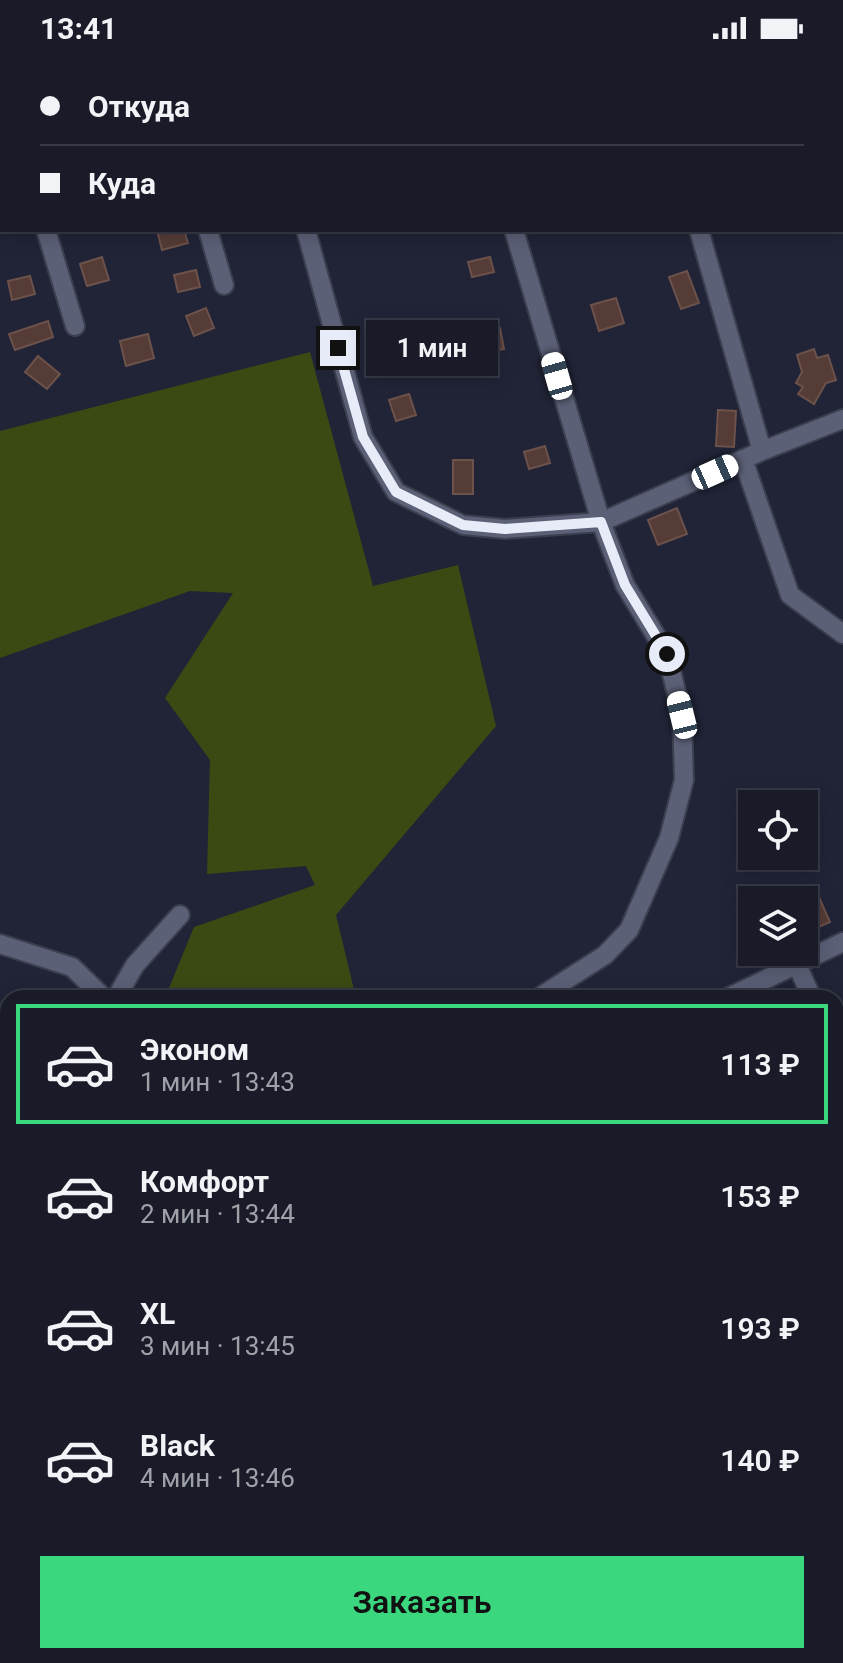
<!DOCTYPE html>
<html lang="ru">
<meta charset="utf-8">
<style>
:root{--surface:#191b29;--page:#262835;--text:#f1f3f6;--muted:#9fa1a8;--line:#373946;--accent:#3bd77e}
body{margin:0;font-family:Roboto,sans-serif;background:var(--page);color:var(--text);height:100vh;display:flex;flex-direction:column;font-size:30px;white-space:nowrap}
*{box-sizing:border-box;margin:0}
p{font-size:26px;color:var(--muted)}
.icon{flex:none;width:44px;height:44px;fill:none;stroke:currentColor;stroke-width:2;stroke-linecap:round;stroke-linejoin:round}
.map{position:relative;flex:1;overflow:hidden}
.side{position:absolute;left:0px;top:934px;width:844px;height:674px;display:flex;flex-direction:column;background:var(--surface);border-radius:24px 24px 0 0;box-shadow:0 4px 20px #0003,0 0 0 2px var(--line)}
.side>*{flex:none}
.top-card{position:absolute;left:0px;top:0px;width:844px;height:176px;box-shadow:0 4px 20px #0003,0 0 0 2px var(--line);display:grid;align-content:center;height:176px;padding:0 40px;background:var(--surface)}
.fabs{position:absolute;left:738px;top:734px;display:grid;gap:16px}
.fabs a{display:grid;place-items:center;width:80px;height:80px;border-radius:0px;background:var(--surface);box-shadow:0 4px 20px #0003,0 0 0 2px var(--line);font-size:40px}
.end{position:absolute;width:36px;height:36px;margin:-18px;border:10px solid #e8ebf8;background:#111;box-shadow:0 0 0 4px #111}
.from{border-radius:50%}
.bubble{position:absolute;height:56px;border-radius:0px;background:var(--surface);box-shadow:0 4px 20px #0003,0 0 0 2px var(--line);font-size:26px;font-weight:600;line-height:56px;text-align:center}
.car{position:absolute;width:24px;height:48px;margin:-24px -12px;border-radius:10px;box-shadow:0 0 6px 2px #0007;background:linear-gradient(#fff 24%,#345 0 40%,#fff 0 76%,#345 0 86%,#fff 0)}
.top-card b{display:flex;align-items:center;gap:28px;height:76px;font-size:30px}
.top-card b+b{border-top:2px solid var(--line)}
.top-card i{width:20px;height:20px;background:var(--text)}
ul{padding:14px 0 0;list-style:none}
li{display:flex;align-items:center;gap:24px;height:120px;margin:0 16px 12px;padding:0 24px;border:4px solid transparent;border-radius:0px}
li div{flex:1}
li b{display:block;font-size:30px}
li em{font-style:normal;font-weight:600}
li.active{border-color:var(--accent)}
li>.icon{width:72px;height:72px;stroke-width:1.5}
.button{display:flex;gap:16px;margin-top:auto;padding:16px 40px}
.button a{flex:1;height:92px;border-radius:0px;background:var(--accent);color:#111;font-size:32px;font-weight:600;line-height:92px;text-align:center}
.status{display:flex;justify-content:space-between;align-items:center;height:56px;padding:0 40px;background:var(--surface);direction:ltr}
.status svg{height:22px;fill:currentColor}
.map>svg:first-child{display:block}
.green{fill:#3b4a12}
.building{fill:#553c36;stroke:#6c524b;stroke-width:2}
.lines{fill:none;stroke-linecap:round;stroke-linejoin:round}
.minor-casing{stroke:#3b3e4e;stroke-width:22}
.minor{stroke:#5c6077;stroke-width:18}
.route{stroke:#e8ebf8;stroke-width:10}
</style>
<div class="status"><b>13:41</b><svg viewBox="0 0 49 12"><path d="M0 12V9h3v3zM5 12V6h3v6zM10 12V3h3v9zM15 12V0h3v12zM26 1h20v11H26zM47 4h2v5h-2z"/></svg></div>
<div class="map">
<svg width="843" height="1607" viewBox="0 0 843 1607">
<rect width="100%" height="100%" fill="#212437"/>
<path class="green" d="M310,296l63,234 85,-21 38,161 -160,189 20,83h-191l29,-71 121,-42 -9,-19 -99,8 3,-114 -45,-62 68,-105 -43,-2 -190,67v-227z
M843,1512v95h-188l14,-7h167v-84z"/>
<path class="building" d="M157,174h27l4,13 -26,7z
M102,201l7,23 -22,6 -7,-22z
M490,201l4,15 -22,5 -4,-15z
M196,214l4,17 -22,5 -4,-17z
M687,215l12,32 -18,6 -12,-32z
M30,220l5,18 -23,6 -4,-19z
M616,242l8,25 -25,8 -8,-26z
M206,252l8,20 -20,8 -8,-20z
M48,265l5,16 -38,13 -6,-16z
M500,272l4,21 -11,2 -5,-20z
M148,278l6,24 -28,8 -6,-25z
M814,293l3,9 11,-3 8,25 -10,3 -12,21 -16,-10 5,-7 -7,-4 6,-11 -5,-17z
M38,300l22,18 -13,15 -22,-17z
M409,338l7,21 -20,6 -7,-21z
M718,354l18,1 -2,36 -18,-1z
M545,390l5,17 -21,6 -5,-17z
M453,404h20v34h-20z
M677,452l10,26 -29,11 -10,-25z
M818,839l12,27 -18,8 -8,-19v-10z"/>
<g class="lines">
<defs>
<path id="minor" d="M159,0l1,2
M258,0l1,2
M462,0l1,2
M650,0l1,2
M16,2l8,-2
M0,7l2,-1
M0,21l2,7
M46,174l29,96
M208,174l16,55
M306,174l57,207 33,55 67,33 42,4 96,-7 161,-71 81,-32
M514,174l87,292 24,63 42,69 15,61 2,65 -15,58 -40,92 -24,25 -67,43
M699,174l63,221
M743,403l47,136 53,39
M0,888l72,23 32,31
M797,909l15,33
M116,942l19,-33 45,-50
M727,942l116,-56
M836,993l7,15
M0,1331l8,13
M836,1373l7,-3
M836,1499l7,-3
M0,1507l8,-8
M0,1530l8,19
M32,1600l3,7
M215,1600l3,7
M130,1607l15,-7
M621,1607l15,-7"/>
</defs>
<use href="#minor" class="minor-casing"/>
<use href="#minor" class="minor"/>
</g>
<g class="lines">
<path class="route" d="M338,292l25,89 33,55 67,33 42,4 96,-7 24,63 42,69"/>
</g>
</svg>
<div class="fabs">
<a><svg class="icon" aria-label="locate" viewBox="0 0 24 24"><circle cx="12" cy="12" r="6"/><path d="M12 2v4M12 18v4M2 12h4M18 12h4"/></svg></a>
<a><svg class="icon" aria-label="layers" viewBox="0 0 24 24"><path d="M12 4l9 5-9 5-9-5zM3 14l9 5 9-5"/></svg></a>
</div>
<i class="end from" style="left:667px;top:598px"></i>
<i class="end" style="left:338px;top:292px"></i>
<div class="bubble" style="left:366px;top:264px;width:132px">1 мин</div>
<i class="car" style="left:557px;top:320px;rotate:344deg"></i>
<i class="car" style="left:715px;top:416px;rotate:66deg"></i>
<i class="car" style="left:682px;top:659px;rotate:346deg"></i>
<div class="top-card">
<b><i class="from"></i>Откуда</b>
<b><i></i>Куда</b>
</div>
<section class="side">
<ul>
<li class="active"><svg class="icon" aria-label="car" viewBox="0 0 24 24"><path d="M5 17H2v-5l4-1 3-4h7l3 4 3 1v5h-3M9 17h6M6 11h13"/><circle cx="7" cy="17" r="2"/><circle cx="17" cy="17" r="2"/></svg><div><b>Эконом</b><p>1 мин · 13:43</p></div><em>113 ₽</em></li>
<li><svg class="icon" aria-label="car" viewBox="0 0 24 24"><path d="M5 17H2v-5l4-1 3-4h7l3 4 3 1v5h-3M9 17h6M6 11h13"/><circle cx="7" cy="17" r="2"/><circle cx="17" cy="17" r="2"/></svg><div><b>Комфорт</b><p>2 мин · 13:44</p></div><em>153 ₽</em></li>
<li><svg class="icon" aria-label="car" viewBox="0 0 24 24"><path d="M5 17H2v-5l4-1 3-4h7l3 4 3 1v5h-3M9 17h6M6 11h13"/><circle cx="7" cy="17" r="2"/><circle cx="17" cy="17" r="2"/></svg><div><b>XL</b><p>3 мин · 13:45</p></div><em>193 ₽</em></li>
<li><svg class="icon" aria-label="car" viewBox="0 0 24 24"><path d="M5 17H2v-5l4-1 3-4h7l3 4 3 1v5h-3M9 17h6M6 11h13"/><circle cx="7" cy="17" r="2"/><circle cx="17" cy="17" r="2"/></svg><div><b>Black</b><p>4 мин · 13:46</p></div><em>140 ₽</em></li>
</ul>
<div class="button"><a>Заказать</a></div>
</section>
</div>
